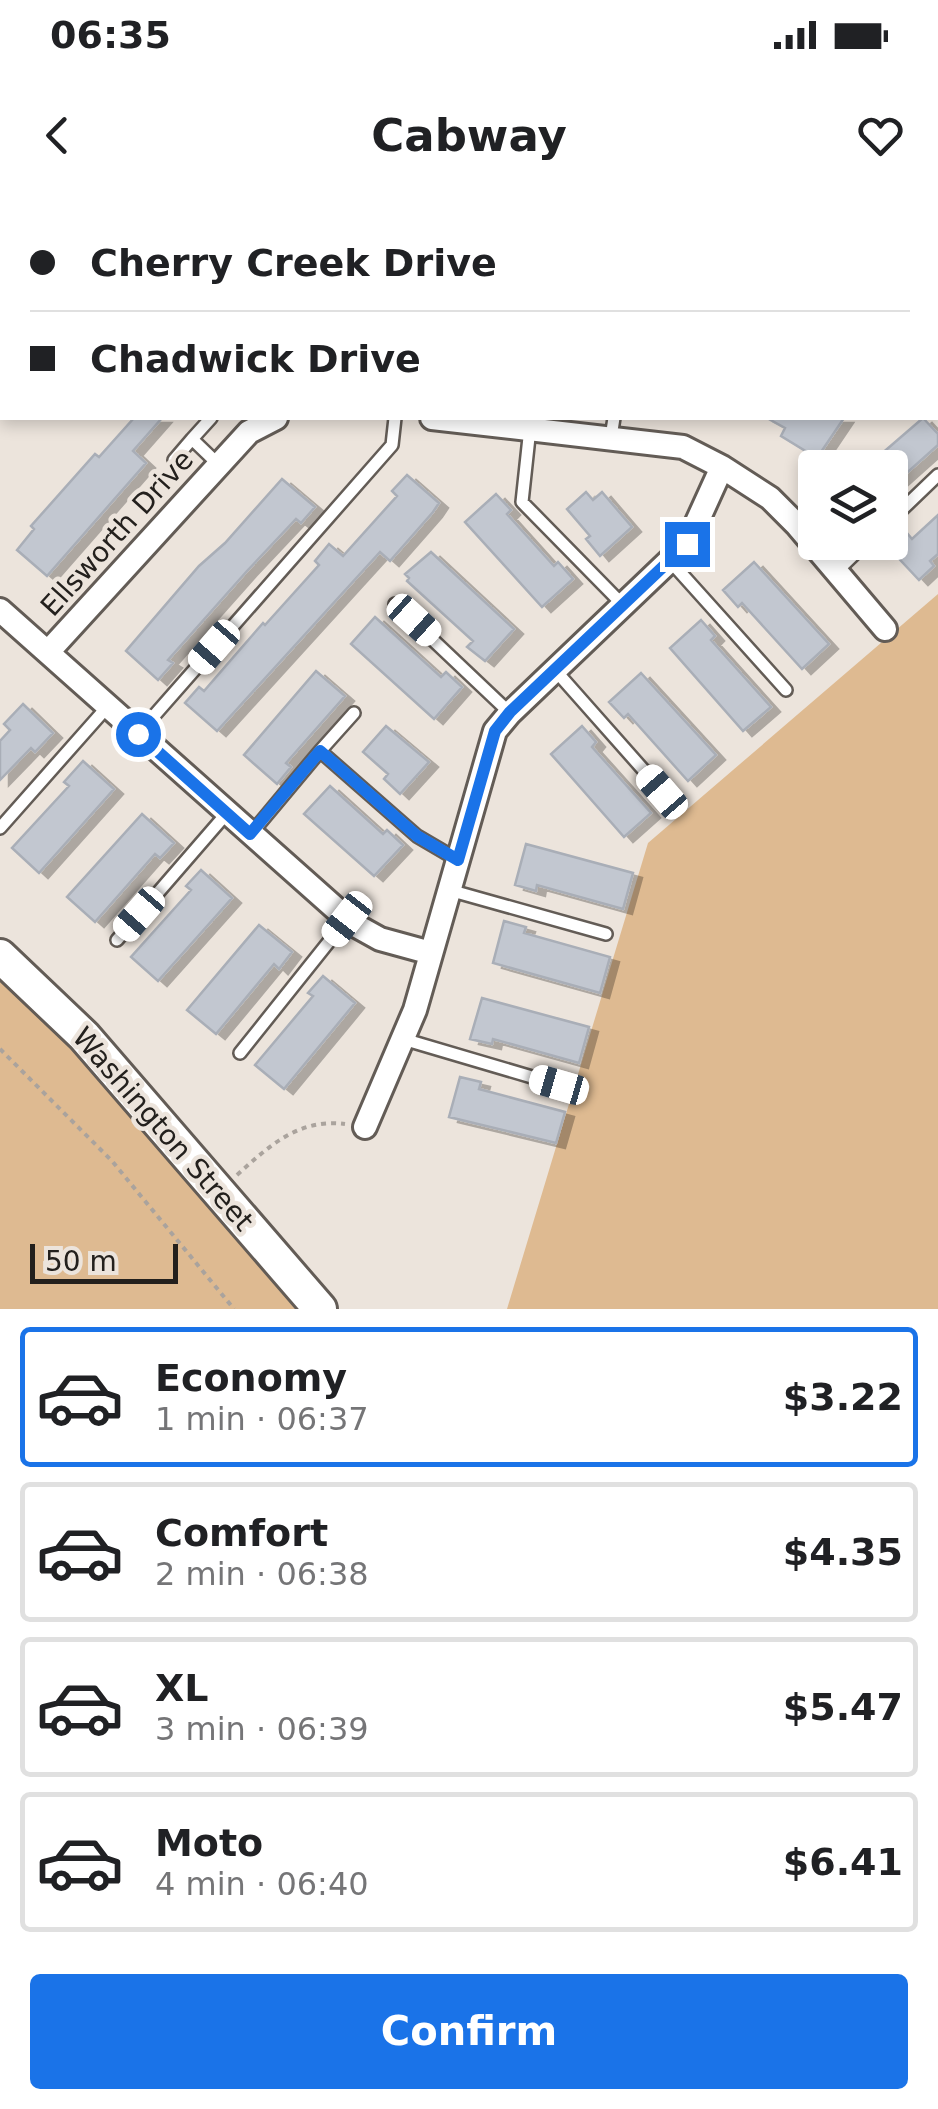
<!DOCTYPE html>
<meta charset="utf-8">
<style>
:root{--surface:#fff;--page:#f2f2f2;--text:#202124;--muted:#757577;--line:#e0e0e0;--accent:#1a73e8}
body{margin:0;font-family:"DejaVu Sans",sans-serif;background:var(--page);color:var(--text);height:100vh;display:flex;flex-direction:column;font-size:38px;white-space:nowrap}
*{box-sizing:border-box;margin:0}
p{font-size:32px;color:var(--muted)}
.icon{flex:none;width:55px;height:55px;fill:none;stroke:currentColor;stroke-width:2;stroke-linecap:round;stroke-linejoin:round}
.map{position:relative;height:1109px;overflow:hidden}
.drawer{display:flex;flex-direction:column;background:var(--surface);flex:1}
.drawer>*{flex:none}
.guide{position:absolute;left:0px;top:0px;width:940px;height:220px;box-shadow:0 5px 15px #0003;display:grid;align-content:center;height:220px;padding:0 30px;background:var(--surface)}
.tools{position:absolute;left:798px;top:250px;display:grid;gap:20px}
.tools a{display:grid;place-items:center;width:110px;height:110px;border-radius:10px;background:var(--surface);box-shadow:0 5px 15px #0003;font-size:50px}
.scale{position:absolute;left:30px;bottom:25px;width:148px;box-sizing:border-box;padding-left:10px;border:5px solid #23201d;border-top:0;font-size:28px;line-height:35px;white-space:nowrap;color:#23201d;-webkit-text-stroke:8px #ece4dc;paint-order:stroke}
.end{position:absolute;width:45px;height:45px;margin:-22px;border:12px solid #1a73e8;background:#fff;box-shadow:0 0 0 5px #fff}
.from{border-radius:50%}
.car{position:absolute;width:30px;height:60px;margin:-30px -15px;border-radius:12px;box-shadow:0 0 8px 2px #0007;background:linear-gradient(#fff 24%,#345 0 40%,#fff 0 76%,#345 0 86%,#fff 0)}
.guide b{display:flex;align-items:center;gap:35px;height:95px;font-size:38px}
.guide b+b{border-top:2px solid var(--line)}
.guide i{width:25px;height:25px;background:var(--text)}
ul{padding:18px 0 0;list-style:none}
li{display:flex;align-items:center;gap:30px;height:140px;margin:0 20px 15px;padding:0 10px;border:5px solid var(--line);border-radius:10px}
li div{flex:1}
li b{display:block;font-size:38px}
li em{font-style:normal;font-weight:600}
li.current{border-color:var(--accent)}
li>.icon{width:90px;height:90px;stroke-width:1.5}
.primary-button{display:flex;gap:20px;margin-top:auto;padding:20px 30px}
.primary-button a{flex:1;height:115px;border-radius:10px;background:var(--accent);color:#fff;font-size:40px;font-weight:600;line-height:115px;text-align:center}
.status{display:flex;justify-content:space-between;align-items:center;height:70px;padding:0 50px;background:var(--surface);direction:ltr}
.status svg{height:28px;fill:currentColor}
header{display:flex;justify-content:space-between;align-items:center;height:130px;padding:0 30px;background:var(--surface);font-size:45px;font-weight:600}
.map>svg:first-child{display:block}
.green{fill:#deba91}
.building{fill:#c2c7d0;stroke:#a9aeb7;stroke-width:2.5;filter:url(#shadow)}
.lines{fill:none;stroke-linecap:round;stroke-linejoin:round}
.service-casing{stroke:#635c56;stroke-width:16}
.minor-casing{stroke:#635c56;stroke-width:28}
.secondary-casing{stroke:#635c56;stroke-width:38}
.path{stroke:#aaa39d;stroke-width:4;stroke-dasharray:5 5;stroke-linecap:butt}
.service{stroke:#fff;stroke-width:11}
.minor{stroke:#fff;stroke-width:22}
.secondary{stroke:#fff;stroke-width:32}
.route{stroke:#1a73e8;stroke-width:12}
.labels{text-anchor:middle;dominant-baseline:central;stroke-width:9;stroke-linejoin:round;paint-order:stroke}
.street-label{font-size:28px;fill:#23201d;stroke:#ece4dc}
</style>
<div class="status"><b>06:35</b><svg viewBox="0 0 49 12"><path d="M0 12V9h3v3zM5 12V6h3v6zM10 12V3h3v9zM15 12V0h3v12zM26 1h20v11H26zM47 4h2v5h-2z"/></svg></div>
<header><svg class="icon" aria-label="back" viewBox="0 0 24 24"><path d="M15 5l-7 7 7 7"/></svg>Cabway<svg class="icon" aria-label="heart" viewBox="0 0 24 24"><path d="M12 20l-8-8c-3-5 5-10 8-4 3-6 11-1 8 4z"/></svg></header>
<div class="map">
<svg width="938" height="1109" viewBox="0 0 938 1109">
<defs>
<filter id="shadow"><feDropShadow dx="9" dy="5" stdDeviation="0" flood-color="#0004"/></filter>
</defs>
<rect width="100%" height="100%" fill="#ece4dc"/>
<path class="green" d="M938,394v715h-431l141,-466z
M0,756l320,353h-320z"/>
<path class="building" d="M134,218h28l-29,33 13,12 -99,113 -30,-26 17,-21 -3,-3 64,-72 4,3z
M767,218h77l-27,40 -36,-22 4,-8z
M923,218l15,16v11l-48,43v-20h-25z
M407,275l32,28 -6,9 -43,49 -10,-9 -163,179 -32,-28 14,-16 5,4 59,-68 2,2 54,-60 -4,-4 14,-17 14,12 54,-60 -5,-5z
M282,279l33,28 -14,16 -5,-4 -49,52 -79,89 5,3 -15,17 -32,-29 73,-85 26,-23z
M586,292l7,8 9,-8 30,35 -32,29 -14,-17 4,-3 -23,-27z
M496,294l15,16 -4,4 47,52 4,-4 15,17 -31,28 -77,-85z
M938,315v39l-8,7 4,5 -15,14 -29,-31 17,-16 5,6z
M431,352l83,77 -29,32 -18,-14 6,-6 -66,-60 2,-3 -4,-4z
M754,362l75,82 -27,25 -60,-66 -4,4 -15,-17z
M375,417l66,60 5,-5 16,15 -28,32 -83,-75z
M701,420l14,16 -4,4 60,67 -28,24 -73,-83z
M316,471l29,25 -59,67 5,4 -14,17 -33,-29z
M641,473l75,82 -28,26 -60,-67 -4,4 -15,-16z
M23,504l30,29 -18,19 -4,-4 -31,32v-39l10,-11 -6,-6z
M386,526l43,36 -29,32 -16,-15 4,-5 -25,-22z
M582,526l14,16 -4,5 59,66 -27,24 -73,-83z
M83,561l31,28 -75,84 -27,-25 57,-62 -5,-4z
M330,586l53,48 4,-4 16,15 -29,31 -70,-62z
M142,614l32,29 -14,15 -5,-4 -60,68 -28,-25z
M526,644l107,29 -10,36 -86,-24 -1,6 -21,-6z
M201,670l31,28 -74,83 -27,-24 60,-67 -5,-4z
M504,721l22,6 -2,6 86,24 -10,36 -107,-30z
M259,725l33,27 -13,17 -5,-5 -58,70 -29,-24z
M323,776l32,27 -71,86 -29,-24 58,-69 -5,-3z
M482,798l107,29 -10,36 -86,-24 -1,5 -22,-5z
M460,877l21,5 -2,7 86,23 -9,31 -107,-26z"/>
<g class="lines">
<defs>
<path id="service" d="M211,218l-19,21 27,26
M530,228l-8,74 102,104
M611,237l3,-19
M174,260l18,-21
M890,321l48,-46
M671,362l115,128
M837,371l30,-29
M395,404l115,109
M555,470l108,122
M138,534l254,-289 3,-27
M320,551l34,-38
M0,628l108,-122
M250,635l70,-84 97,85 41,24
M449,690l157,44
M117,740l110,-127
M403,839l156,46
M240,853l107,-134"/>
<path id="minor" d="M432,218l251,29 39,20 48,31 26,26 89,105
M0,410l353,314 27,15 51,14
M48,452l201,-220 27,-14
M365,927l50,-117 80,-279 15,-18 177,-169 35,-77"/>
<path id="secondary" d="M0,756l84,80 236,273"/>
</defs>
<use href="#service" class="service-casing"/>
<use href="#minor" class="minor-casing"/>
<use href="#secondary" class="secondary-casing"/>
<path class="path" d="M83,0l17,2
M891,2l2,-2
M0,849l112,112 122,148
M237,975c32,-29 62,-57 108,-51"/>
<use href="#service" class="service"/>
<use href="#minor" class="minor"/>
<use href="#secondary" class="secondary"/>
</g>
<g class="lines">
<path class="route" d="M138,534l112,100 70,-83 97,85 41,24 37,-129 15,-19 177,-168"/>
</g>
<g class="labels">
<g class="street-label">
<text transform="translate(117 333) rotate(-48)">Ellsworth Drive</text>
<text transform="translate(163 929) rotate(49)">Washington Street</text>
</g>
</g>
</svg>
<div class="tools">
<a><svg class="icon" aria-label="layers" viewBox="0 0 24 24"><path d="M12 4l9 5-9 5-9-5zM3 14l9 5 9-5"/></svg></a>
</div>
<div class="scale">50 m</div>
<i class="end from" style="left:138px;top:534px"></i>
<i class="end" style="left:687px;top:344px"></i>
<i class="car" style="left:414px;top:420px;rotate:132deg"></i>
<i class="car" style="left:214px;top:447px;rotate:221deg"></i>
<i class="car" style="left:662px;top:592px;rotate:319deg"></i>
<i class="car" style="left:139px;top:714px;rotate:221deg"></i>
<i class="car" style="left:347px;top:719px;rotate:218deg"></i>
<i class="car" style="left:559px;top:885px;rotate:286deg"></i>
<div class="guide">
<b><i class="from"></i>Cherry Creek Drive</b>
<b><i></i>Chadwick Drive</b>
</div>
</div>
<section class="drawer">
<ul>
<li class="current"><svg class="icon" aria-label="car" viewBox="0 0 24 24"><path d="M5 17H2v-5l4-1 3-4h7l3 4 3 1v5h-3M9 17h6M6 11h13"/><circle cx="7" cy="17" r="2"/><circle cx="17" cy="17" r="2"/></svg><div><b>Economy</b><p>1 min · 06:37</p></div><em>$3.22</em></li>
<li><svg class="icon" aria-label="car" viewBox="0 0 24 24"><path d="M5 17H2v-5l4-1 3-4h7l3 4 3 1v5h-3M9 17h6M6 11h13"/><circle cx="7" cy="17" r="2"/><circle cx="17" cy="17" r="2"/></svg><div><b>Comfort</b><p>2 min · 06:38</p></div><em>$4.35</em></li>
<li><svg class="icon" aria-label="car" viewBox="0 0 24 24"><path d="M5 17H2v-5l4-1 3-4h7l3 4 3 1v5h-3M9 17h6M6 11h13"/><circle cx="7" cy="17" r="2"/><circle cx="17" cy="17" r="2"/></svg><div><b>XL</b><p>3 min · 06:39</p></div><em>$5.47</em></li>
<li><svg class="icon" aria-label="car" viewBox="0 0 24 24"><path d="M5 17H2v-5l4-1 3-4h7l3 4 3 1v5h-3M9 17h6M6 11h13"/><circle cx="7" cy="17" r="2"/><circle cx="17" cy="17" r="2"/></svg><div><b>Moto</b><p>4 min · 06:40</p></div><em>$6.41</em></li>
</ul>
<div class="primary-button"><a>Confirm</a></div>
</section>
